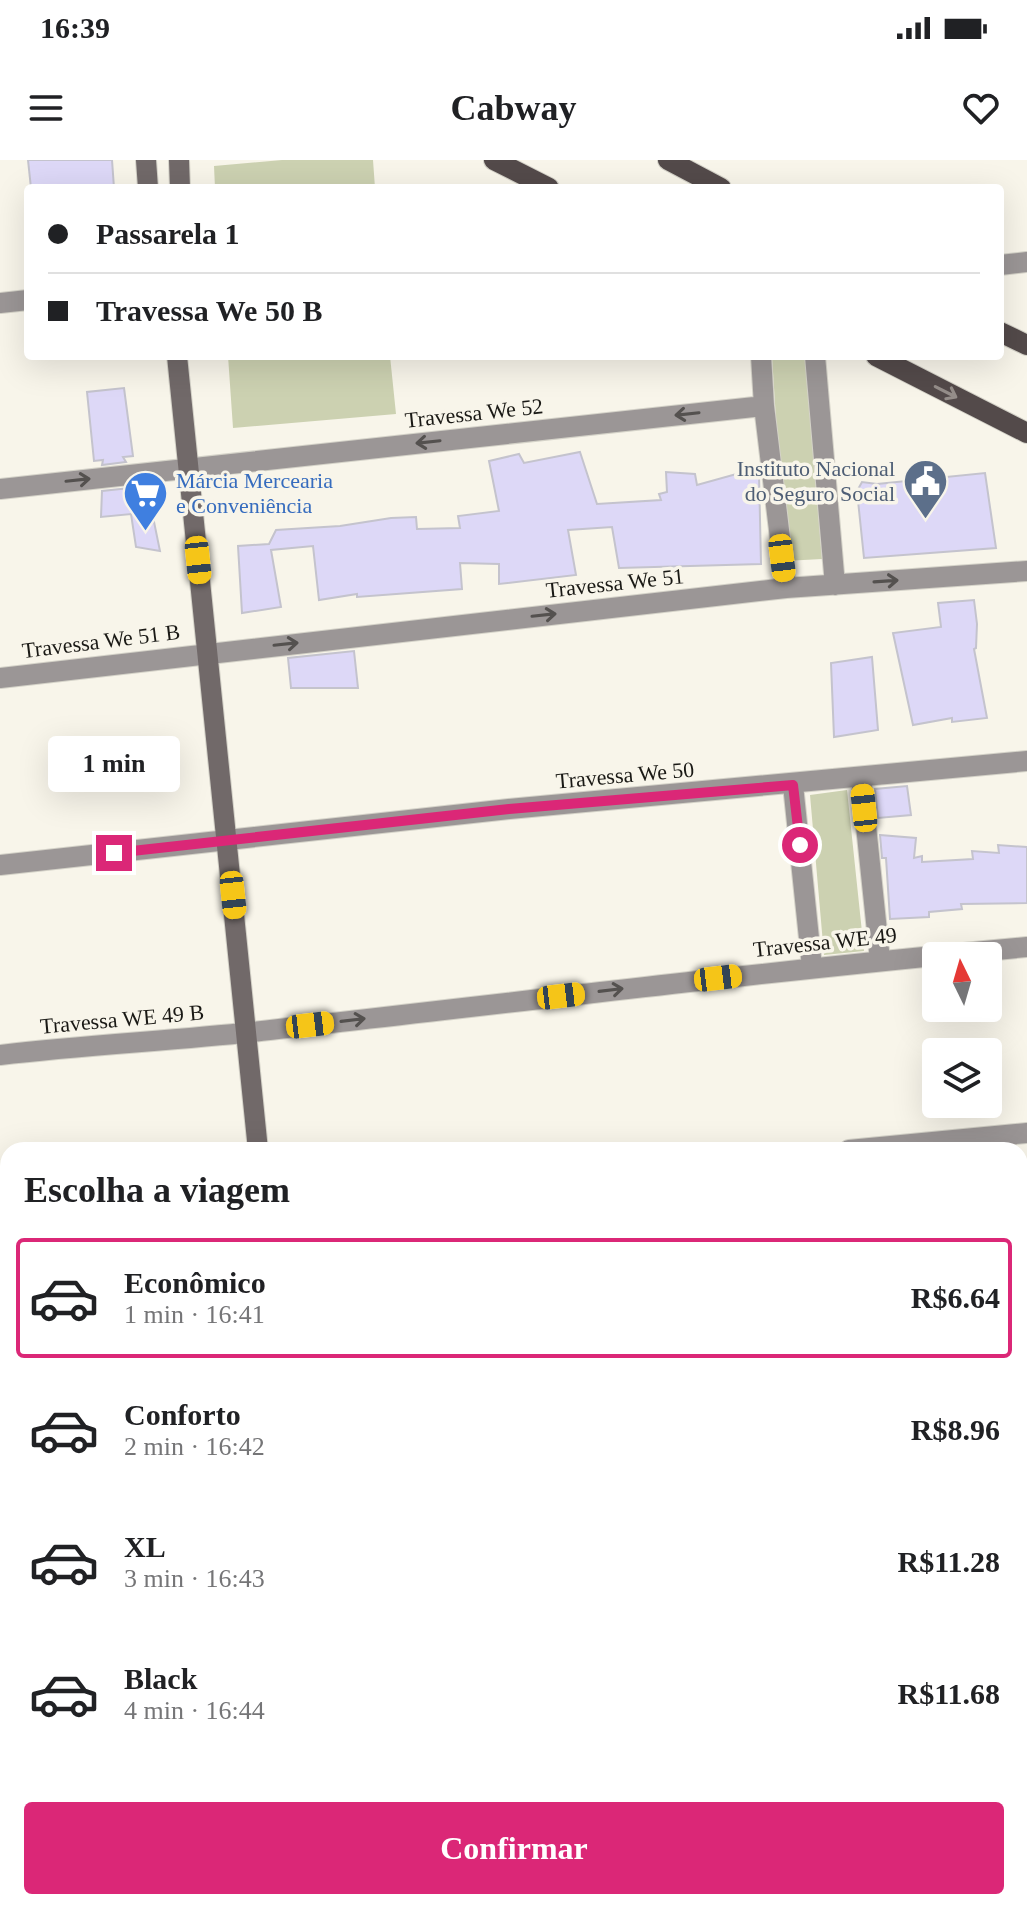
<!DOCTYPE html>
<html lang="pt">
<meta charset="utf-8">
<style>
:root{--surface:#fff;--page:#f2f2f2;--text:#202124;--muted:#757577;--line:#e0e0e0;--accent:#db2777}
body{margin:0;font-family:"Times New Roman",serif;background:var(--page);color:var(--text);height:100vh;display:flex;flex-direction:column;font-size:30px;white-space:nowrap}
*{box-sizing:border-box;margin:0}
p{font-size:26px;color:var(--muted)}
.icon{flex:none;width:44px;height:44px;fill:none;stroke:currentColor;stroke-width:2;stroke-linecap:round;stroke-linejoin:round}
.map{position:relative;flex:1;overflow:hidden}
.drawer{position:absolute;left:0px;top:982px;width:1028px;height:768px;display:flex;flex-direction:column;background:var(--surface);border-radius:24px 24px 0 0;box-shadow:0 8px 32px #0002}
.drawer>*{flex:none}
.top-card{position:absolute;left:24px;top:24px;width:980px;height:176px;border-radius:8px;box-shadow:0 8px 32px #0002;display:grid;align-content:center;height:176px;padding:0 24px;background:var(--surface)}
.needle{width:52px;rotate:355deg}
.buttons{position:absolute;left:922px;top:782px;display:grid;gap:16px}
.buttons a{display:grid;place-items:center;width:80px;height:80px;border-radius:8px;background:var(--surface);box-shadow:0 8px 32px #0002;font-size:40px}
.end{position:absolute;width:36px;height:36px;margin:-18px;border:10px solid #db2777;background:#fff;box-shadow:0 0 0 4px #fff}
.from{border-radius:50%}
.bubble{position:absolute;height:56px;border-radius:8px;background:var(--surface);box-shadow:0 8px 32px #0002;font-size:26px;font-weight:600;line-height:56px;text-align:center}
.car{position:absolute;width:24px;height:48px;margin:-24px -12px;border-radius:10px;box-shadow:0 0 6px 2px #0007;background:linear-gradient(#f5c518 24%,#345 0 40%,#f5c518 0 76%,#345 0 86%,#f5c518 0)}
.top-card b{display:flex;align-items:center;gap:28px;height:76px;font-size:30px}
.top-card b+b{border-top:2px solid var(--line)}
.top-card i{width:20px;height:20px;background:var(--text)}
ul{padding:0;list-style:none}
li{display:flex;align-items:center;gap:24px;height:120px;margin:0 16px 12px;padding:0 8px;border:4px solid transparent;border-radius:8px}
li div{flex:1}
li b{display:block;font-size:30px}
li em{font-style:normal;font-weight:600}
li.active{border-color:var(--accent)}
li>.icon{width:72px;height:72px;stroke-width:1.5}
h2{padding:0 24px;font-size:36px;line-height:96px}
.cta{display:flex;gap:16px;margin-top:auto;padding:16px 24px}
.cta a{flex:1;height:92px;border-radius:8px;background:var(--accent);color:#fff;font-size:32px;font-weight:600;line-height:92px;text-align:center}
.status{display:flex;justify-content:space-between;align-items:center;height:56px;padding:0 40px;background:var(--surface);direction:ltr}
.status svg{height:22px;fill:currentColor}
header{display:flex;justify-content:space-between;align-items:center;height:104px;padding:0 24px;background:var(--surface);font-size:36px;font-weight:600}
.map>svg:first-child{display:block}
.green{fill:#ccd1b1}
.building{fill:#ddd8f7;stroke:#c4c3cd;stroke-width:2}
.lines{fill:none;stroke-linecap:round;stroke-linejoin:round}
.street-casing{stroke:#d4d2c8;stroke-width:22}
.secondary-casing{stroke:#d4d2c8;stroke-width:22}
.primary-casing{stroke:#d4d2c8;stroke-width:22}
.street{stroke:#9b9696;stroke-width:20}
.secondary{stroke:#716969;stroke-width:20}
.primary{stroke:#534a4a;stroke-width:20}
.oneway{stroke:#958e8a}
.oneway2{stroke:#54514f}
.route{stroke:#db2777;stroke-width:10}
.labels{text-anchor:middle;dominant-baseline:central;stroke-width:7;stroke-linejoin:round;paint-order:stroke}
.street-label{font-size:22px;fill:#1a1915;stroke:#f8f5ea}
.service-label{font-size:22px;fill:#4e5e75;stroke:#f8f5ea;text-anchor:end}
.shop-label{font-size:22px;fill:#366cbe;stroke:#f8f5ea;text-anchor:start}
</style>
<div class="status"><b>16:39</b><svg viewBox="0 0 49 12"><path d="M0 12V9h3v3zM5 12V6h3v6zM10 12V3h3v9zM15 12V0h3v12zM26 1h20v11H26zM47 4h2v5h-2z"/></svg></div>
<header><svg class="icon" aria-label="menu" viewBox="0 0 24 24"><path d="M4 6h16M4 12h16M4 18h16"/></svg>Cabway<svg class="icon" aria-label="heart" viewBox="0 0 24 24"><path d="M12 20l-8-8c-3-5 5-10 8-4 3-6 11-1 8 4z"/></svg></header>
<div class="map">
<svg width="1027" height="1750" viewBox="0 0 1027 1750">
<rect width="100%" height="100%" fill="#f8f5ea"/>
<path class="green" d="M282,0h91l2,28h-160l-1,-22z
M228,196h162l6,58 -163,14z
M772,196h33l17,203 -37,2z
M847,630l17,161 -40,4 -14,-160z"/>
<path class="building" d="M28,0h84l2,28h-83z
M124,228l9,68 -10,1 3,5 -24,3 1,-5 -9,1 -7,-69z
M580,292l17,52 64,-4 -2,-6 8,-2 -1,-20 29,2 2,11 43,-12 19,1 2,90 -142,4 -7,-41 -44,3 8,45 -77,9v-20l-39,-1 2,26 -105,8v-3l-38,6 -6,-54 -42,4 10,57 -39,6 -4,-67 31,-2 7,-14 64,-4 51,-8 25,-1 1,12 43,-1 -2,-12 41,-5 -10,-50 30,-7 5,9z
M985,313l11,75 -132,10 -7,-67 5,-9 15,2z
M139,327l13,25 8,39 -24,-4 -5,-33 -30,3 1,-26z
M974,440l3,24 -1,24 -2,1 13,69 -35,4v-4l-39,7 -20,-92 48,-6 -3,-24z
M354,491l4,37h-67l-3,-30z
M872,497l6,73 -44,7 -3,-74z
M907,626l4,29 -33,3 -3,-29z
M880,675l36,3 -2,20 8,-2v6l51,-3 -1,-8 27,2 -1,-8 29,2v56l-66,1 1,5 -33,3v5l-39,2 -4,-61h-4z"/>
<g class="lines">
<defs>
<path id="street" d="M1000,105l27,-3
M0,143l28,-3
M761,196l3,50 22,182
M815,196l20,229
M0,329l764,-83
M0,518l786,-90 241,-17
M861,618l19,182
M793,625l19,182
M0,705l509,-56 518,-48
M0,895c84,-10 169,-14 253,-23 258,-29 515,-61 774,-85
M849,990l178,-17
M0,1080h8
M1020,1163l7,-1
M0,1268l8,-1
M1020,1347l7,-1
M0,1455l8,-1
M1020,1533h7
M0,1642l8,-1
M915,1750l91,-8"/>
<path id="secondary" d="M146,0l2,28
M179,0l1,28
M177,196l81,794
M324,1742l1,8"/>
<path id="primary" d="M494,0l55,28
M668,0l53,28
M1000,172l27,13
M876,196l151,77"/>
</defs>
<use href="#street" class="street-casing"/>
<use href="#secondary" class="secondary-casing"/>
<use href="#primary" class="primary-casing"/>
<use href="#street" class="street"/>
<use href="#secondary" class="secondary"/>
<use href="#primary" class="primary"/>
</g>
<defs><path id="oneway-shaft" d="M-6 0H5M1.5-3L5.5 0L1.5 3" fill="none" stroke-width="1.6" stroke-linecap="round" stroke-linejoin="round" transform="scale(2)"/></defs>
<use class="oneway" href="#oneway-shaft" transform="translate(946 232) rotate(27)"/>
<g class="oneway2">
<use href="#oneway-shaft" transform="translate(687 254) rotate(174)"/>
<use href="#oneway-shaft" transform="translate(428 282) rotate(174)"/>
<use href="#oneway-shaft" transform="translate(78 320) rotate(-6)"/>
<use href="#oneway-shaft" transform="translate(886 421) rotate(-4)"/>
<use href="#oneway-shaft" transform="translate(544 455) rotate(-6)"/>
<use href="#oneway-shaft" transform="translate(286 484) rotate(-6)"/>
<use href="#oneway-shaft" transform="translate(611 830) rotate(-7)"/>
<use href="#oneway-shaft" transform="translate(353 860) rotate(-7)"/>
</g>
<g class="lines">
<path class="route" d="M114,693l395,-44 284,-24 7,60"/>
</g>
<defs>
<symbol id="civic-pin" viewBox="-11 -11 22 30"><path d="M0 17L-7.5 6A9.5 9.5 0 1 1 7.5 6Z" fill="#5c6f8a" stroke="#f8f5ea"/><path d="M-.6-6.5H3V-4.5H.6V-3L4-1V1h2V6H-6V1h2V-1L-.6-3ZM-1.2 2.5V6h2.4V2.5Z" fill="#fff"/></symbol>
<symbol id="supermarket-pin" viewBox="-11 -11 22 30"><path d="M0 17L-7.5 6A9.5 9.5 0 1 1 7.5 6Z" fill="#3f7fe0" stroke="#f8f5ea"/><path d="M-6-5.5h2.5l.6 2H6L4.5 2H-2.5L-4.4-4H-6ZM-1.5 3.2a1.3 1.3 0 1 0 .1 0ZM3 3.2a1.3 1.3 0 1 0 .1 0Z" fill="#fff"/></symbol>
</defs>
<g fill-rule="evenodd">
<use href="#civic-pin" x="900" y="296" width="51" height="69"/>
<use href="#supermarket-pin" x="120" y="308" width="51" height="69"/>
</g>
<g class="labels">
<g class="street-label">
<text transform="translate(474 253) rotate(-6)">Travessa We 52</text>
<text transform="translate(615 423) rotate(-6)">Travessa We 51</text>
<text transform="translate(101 481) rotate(-7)">Travessa We 51 B</text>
<text transform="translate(625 615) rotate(-5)">Travessa We 50</text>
<text transform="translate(825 782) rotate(-6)">Travessa WE 49</text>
<text transform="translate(122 859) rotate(-5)">Travessa WE 49 B</text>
</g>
<g class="service-label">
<text x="895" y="308">Instituto Nacional<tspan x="895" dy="25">do Seguro Social</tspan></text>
</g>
<g class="shop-label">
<text x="176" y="320">Márcia Mercearia<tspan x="176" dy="25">e Conveniência</tspan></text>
</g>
</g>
</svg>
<div class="buttons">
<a><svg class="needle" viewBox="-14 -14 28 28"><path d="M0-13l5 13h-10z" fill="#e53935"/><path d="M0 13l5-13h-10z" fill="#757577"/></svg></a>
<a><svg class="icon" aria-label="layers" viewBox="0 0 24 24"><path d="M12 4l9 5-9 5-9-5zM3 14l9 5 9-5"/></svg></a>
</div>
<i class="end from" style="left:800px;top:685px"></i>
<i class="end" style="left:114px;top:693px"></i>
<div class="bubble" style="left:48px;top:576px;width:132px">1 min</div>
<i class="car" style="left:782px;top:398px;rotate:173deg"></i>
<i class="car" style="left:198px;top:400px;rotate:174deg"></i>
<i class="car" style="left:864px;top:648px;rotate:354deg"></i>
<i class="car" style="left:233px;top:735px;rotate:174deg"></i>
<i class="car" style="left:718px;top:818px;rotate:83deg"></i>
<i class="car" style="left:561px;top:836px;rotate:83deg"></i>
<i class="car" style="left:310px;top:865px;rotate:83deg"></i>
<div class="top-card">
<b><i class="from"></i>Passarela 1</b>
<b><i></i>Travessa We 50 B</b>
</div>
<section class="drawer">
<h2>Escolha a viagem</h2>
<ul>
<li class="active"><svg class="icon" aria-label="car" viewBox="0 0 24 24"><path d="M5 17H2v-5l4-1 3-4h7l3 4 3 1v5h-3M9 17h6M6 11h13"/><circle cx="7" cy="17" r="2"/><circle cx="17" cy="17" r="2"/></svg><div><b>Econômico</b><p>1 min · 16:41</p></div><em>R$6.64</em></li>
<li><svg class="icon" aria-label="car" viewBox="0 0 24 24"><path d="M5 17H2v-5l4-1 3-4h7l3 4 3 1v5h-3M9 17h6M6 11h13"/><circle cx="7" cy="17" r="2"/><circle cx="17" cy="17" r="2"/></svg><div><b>Conforto</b><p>2 min · 16:42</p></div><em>R$8.96</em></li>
<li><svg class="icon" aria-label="car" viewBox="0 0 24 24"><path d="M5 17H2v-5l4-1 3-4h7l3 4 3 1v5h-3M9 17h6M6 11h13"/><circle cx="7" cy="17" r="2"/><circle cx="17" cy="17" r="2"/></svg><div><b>XL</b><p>3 min · 16:43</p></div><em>R$11.28</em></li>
<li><svg class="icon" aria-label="car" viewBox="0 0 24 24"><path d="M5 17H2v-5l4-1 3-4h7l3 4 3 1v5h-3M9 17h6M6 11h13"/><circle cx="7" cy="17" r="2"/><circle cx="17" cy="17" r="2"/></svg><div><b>Black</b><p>4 min · 16:44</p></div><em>R$11.68</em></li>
</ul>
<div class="cta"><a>Confirmar</a></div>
</section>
</div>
